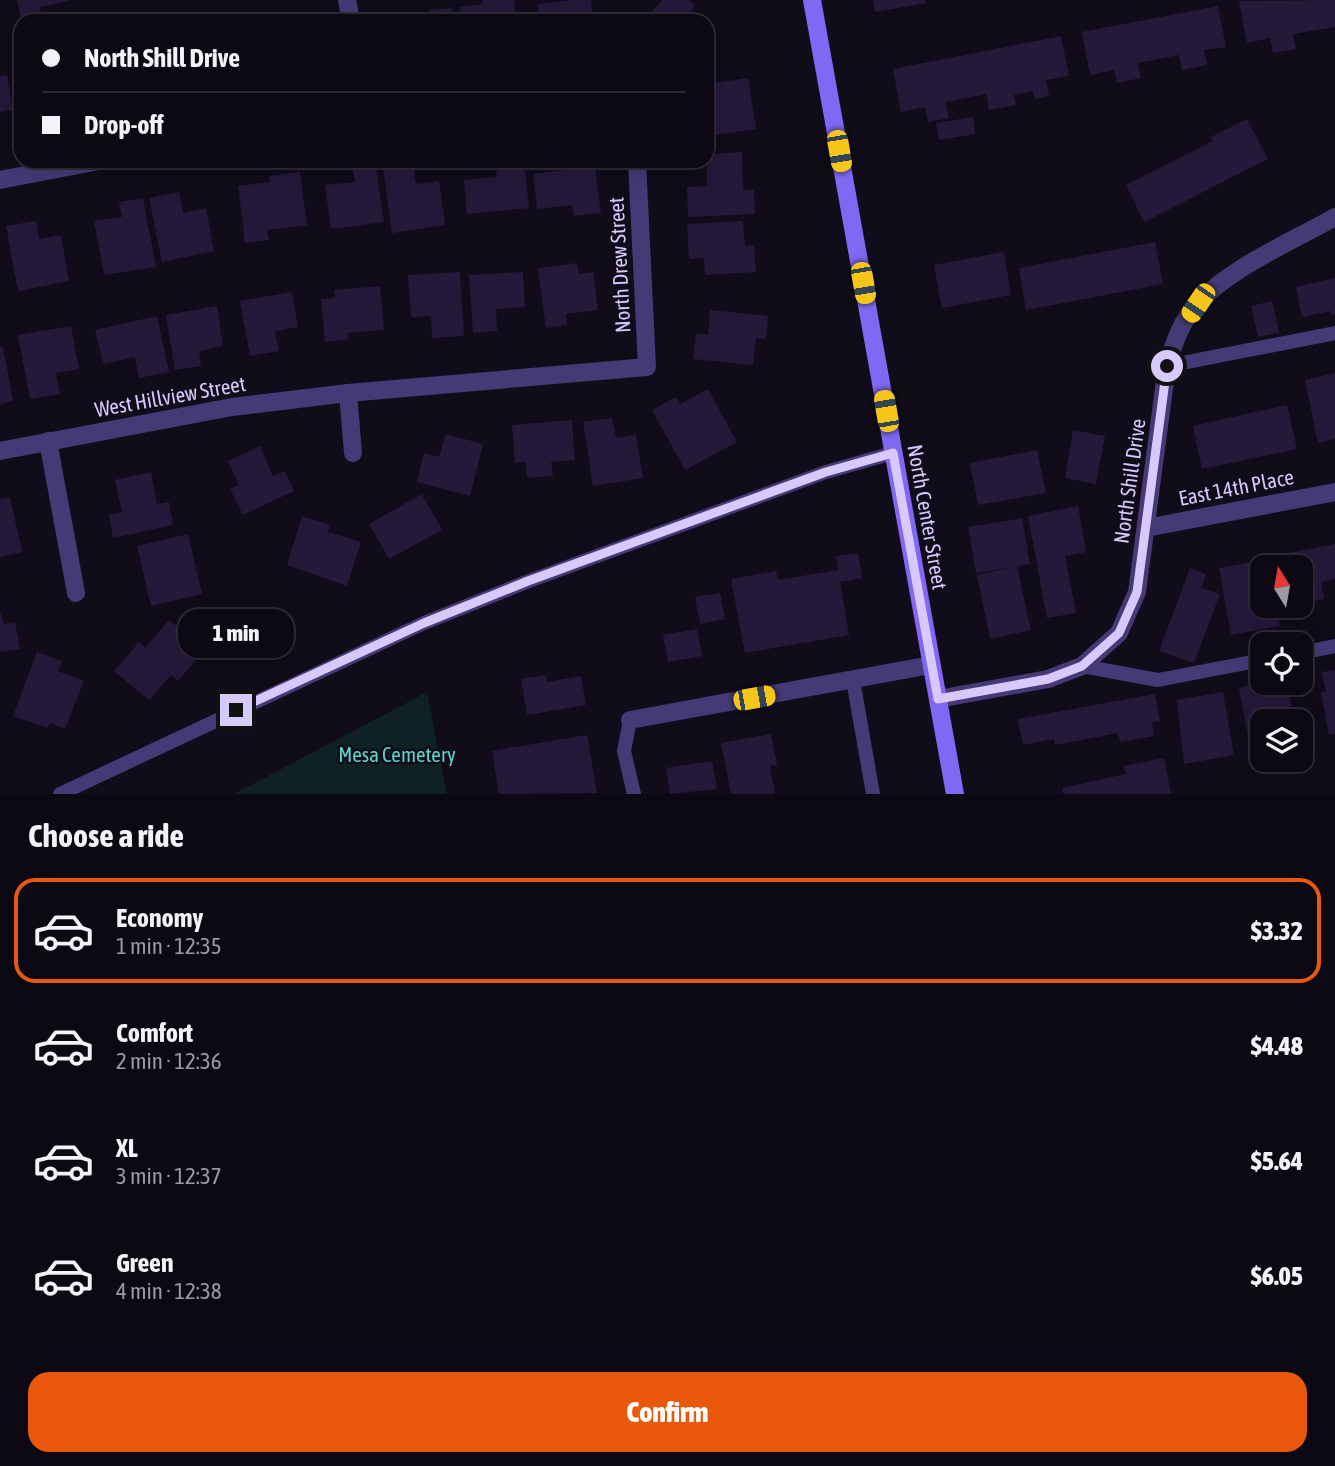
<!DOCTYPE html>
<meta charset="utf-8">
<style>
:root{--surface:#0c0914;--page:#1a1722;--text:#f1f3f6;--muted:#9a9aa0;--line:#2c2a34;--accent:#ea580c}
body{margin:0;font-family:"Asap Condensed",sans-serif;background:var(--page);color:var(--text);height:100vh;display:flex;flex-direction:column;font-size:26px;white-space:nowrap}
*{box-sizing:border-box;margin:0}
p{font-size:23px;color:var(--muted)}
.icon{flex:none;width:38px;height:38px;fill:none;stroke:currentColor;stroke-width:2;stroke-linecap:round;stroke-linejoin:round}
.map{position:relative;height:794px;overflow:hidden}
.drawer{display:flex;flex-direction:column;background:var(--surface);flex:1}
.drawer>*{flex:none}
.guide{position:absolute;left:14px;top:14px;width:700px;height:154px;border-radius:21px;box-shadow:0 7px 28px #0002,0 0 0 2px var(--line);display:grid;align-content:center;height:154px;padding:0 28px;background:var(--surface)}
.needle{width:46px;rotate:349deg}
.controls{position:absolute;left:1250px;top:555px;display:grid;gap:14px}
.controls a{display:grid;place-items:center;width:63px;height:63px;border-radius:14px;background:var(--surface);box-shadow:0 7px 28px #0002,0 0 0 2px var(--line);font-size:35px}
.end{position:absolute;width:32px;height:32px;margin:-16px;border:9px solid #d6c9fb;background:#111;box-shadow:0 0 0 4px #111}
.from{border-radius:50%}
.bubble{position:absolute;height:49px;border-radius:21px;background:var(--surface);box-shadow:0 7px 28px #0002,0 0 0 2px var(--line);font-size:23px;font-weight:800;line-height:49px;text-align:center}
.car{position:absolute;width:21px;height:42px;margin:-21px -10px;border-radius:9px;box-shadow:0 0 5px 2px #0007;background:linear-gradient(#f5c518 24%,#345 0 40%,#f5c518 0 76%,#345 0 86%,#f5c518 0)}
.guide b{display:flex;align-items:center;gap:24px;height:66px;font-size:26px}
.guide b+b{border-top:2px solid var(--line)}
.guide i{width:18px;height:18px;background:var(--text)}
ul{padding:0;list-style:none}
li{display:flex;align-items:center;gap:21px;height:105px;margin:0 14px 10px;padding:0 14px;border:4px solid transparent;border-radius:21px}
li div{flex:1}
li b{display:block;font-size:26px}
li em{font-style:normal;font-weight:800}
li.current{border-color:var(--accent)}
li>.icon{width:63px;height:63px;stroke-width:1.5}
h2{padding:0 28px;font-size:32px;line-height:84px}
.action{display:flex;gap:14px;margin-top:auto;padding:14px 28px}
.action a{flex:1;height:80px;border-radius:21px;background:var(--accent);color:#fff;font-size:28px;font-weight:800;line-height:80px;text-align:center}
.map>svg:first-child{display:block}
.green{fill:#0f2123}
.building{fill:#25193a}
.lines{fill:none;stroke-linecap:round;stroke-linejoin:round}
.lane{stroke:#453a76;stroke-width:14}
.street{stroke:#453a76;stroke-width:18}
.secondary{stroke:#8067f4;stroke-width:18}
.route{stroke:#d6c9fb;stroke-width:9}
.labels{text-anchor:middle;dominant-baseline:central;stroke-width:5;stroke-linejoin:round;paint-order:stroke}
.street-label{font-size:21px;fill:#d6c9fb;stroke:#100c1a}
.park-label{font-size:21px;fill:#5cd4c8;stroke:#100c1a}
</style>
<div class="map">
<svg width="1335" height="794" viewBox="0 0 1335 794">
<rect width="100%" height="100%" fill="#100c1a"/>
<path class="green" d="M427,692l20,102h-213z"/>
<path class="building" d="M17,0h51v1l-28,6 2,11 -21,3z
M482,0h32l2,21h-54l-2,-14 23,-3z
M572,0h19l2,21h-54l-1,-17z
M662,0h27l6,6 -6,8 8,7h-53z
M873,0h52l1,3 -51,9z
M1335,0v27l-42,7 3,15 -23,4 -3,-15 -23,5 -8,-42z
M1218,6l8,41 -22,3 3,15 -25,5 -3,-15 -41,8 3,15 -24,5 -3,-13 -24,5 -8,-43z
M452,8l2,13h-24l-1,-11z
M1061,36l8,40 -23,4 3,16 -14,3 -2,-8 -19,4 2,10 -27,5 -3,-16 -40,8 3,16 -21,4 -3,-15 -24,5 -8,-43z
M7,75l6,35 -13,2v-36z
M748,78l8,51 -49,7v-52z
M973,117l2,17 -36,6 -3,-17z
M1247,119l21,40 -124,63 -18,-37 87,-44 -2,-4z
M742,152l1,38h11l1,24 -67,3 -1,-30 20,-1v-32z
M495,161h29l5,47 -62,6 -3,-34 33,-3z
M564,161h30l7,52 -27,3 -2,-11 -35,4 -4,-35 33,-4z
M413,163l3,21 23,-3 6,44 -53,8 -9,-65z
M376,166l8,56 -53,7 -6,-44 30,-3 -2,-13z
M300,172l7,53 -40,5 2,10 -24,3 -7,-57 32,-4 -1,-6z
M179,192l4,21 23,-5 8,43 -52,11 -13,-64z
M143,198l13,69 -52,8 -10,-54 28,-4 -3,-15z
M36,221l3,18 22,-4 8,46 -51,10 -12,-65z
M743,221l2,25 9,-1 2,27 -51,3 -1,-17 -15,1 -2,-35z
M1155,242l8,42 -137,26 -7,-42z
M1004,252l7,43 -69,13 -8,-43z
M577,263l2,11 14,-2 5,38 -32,4 1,11 -21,3 -8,-60z
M460,272l4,64 -32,2 -1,-22 -20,1 -3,-42z
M523,272l2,35 -29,2 1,22 -24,2 -4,-58z
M1335,278v36l-4,1v-4l-29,6 -6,-30z
M380,286l4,44 -37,3 1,6 -23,3 -4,-43 14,-1 -1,-8z
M292,292l6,35 -23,4 4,20 -29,5 -10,-55z
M1272,301l7,32 -21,4 -7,-31z
M217,306l6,40 -24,5 2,15 -26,4 -9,-55z
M710,310l58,6 -2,23 -10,-1 -3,27 -60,-6 3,-25 12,1z
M157,316l12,56 -30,6 -4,-21 -32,7 -8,-34z
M71,326l8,43 -23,4 4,21 -30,5 -12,-64z
M0,347h3l10,54 -13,3z
M1335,373v66l-17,4 -13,-63z
M708,389l29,53 -52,28 -33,-60 24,-13 4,7z
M1287,405l10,44 -95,20 -9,-43z
M612,418l4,20 20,-3 7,43 -50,8 -10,-64z
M572,420l3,40 -24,2 2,14 -26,2 -1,-16 -11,1 -3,-38z
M1073,430l32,6 -9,48 -31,-6z
M446,434l37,10 -13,52 -53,-14 7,-29 15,4z
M260,446l13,30 12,-5 9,20 -51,24 -13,-26 9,-4 -11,-24z
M1037,450l9,43 -68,12 -8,-42z
M151,472l6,32 12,-2 4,23 -60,13 -4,-23 13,-3 -7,-32z
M422,494l20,36 -53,29 -20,-35z
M10,497l12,55 -22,5v-58z
M1078,506l8,46 -21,4 11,57 -29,5 -19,-102z
M302,516l28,9 -2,7 33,10 -14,44 -60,-21z
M1022,518l8,46 -13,2 14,64 -41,9 -13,-64 35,-8 -36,6 -8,-46z
M188,534l14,60 -51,12 -14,-60z
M1335,544v35l-14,3 3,17 -24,4v-36h-20l-2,-12z
M858,553l4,25 -22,4 9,53 -104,18 -14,-74 45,-8 2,9 60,-10 -2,-14z
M1268,559l1,8h-7v39h14l4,20 -49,9 -12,-67z
M1190,568l16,6 -5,14 19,6 -26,69 -35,-12z
M720,593l5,26 -25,5 -5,-27z
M0,611l4,13 11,-2 5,27 -20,3z
M169,620l36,30 -27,31 -7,-6 -22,25 -35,-29 25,-29 6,6z
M697,629l5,27 -34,6 -5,-27z
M37,652l25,9 -4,10 26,10 -19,48 -15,-6 -3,5 -34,-12z
M1335,670v64l-6,1 -8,-43h5l-4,-20z
M546,675l1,7 34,-6 5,29 -59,10 -6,-36z
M1268,682h19l7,39h-32v29l-11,2 -12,-64z
M1223,692l11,63 -50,9 -7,-64z
M1155,694l5,27 -8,1 2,14 -34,6 -2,-9 -63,12 -1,-6 -31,6 -5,-26z
M771,734l6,31 -7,1 5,28h-44l-10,-51z
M587,735l10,58 -98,1 -7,-43z
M1164,758l7,36h-107l-2,-6 64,-14 -2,-8z
M712,761l5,28 -47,5 -4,-26z"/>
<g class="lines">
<path class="lane" d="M1167,366l168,-33
M1300,653l35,-7
M1082,666l76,14 104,-20
M853,680l20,114
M630,720l-6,31 10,43
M60,794l364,-171 105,-42 297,-109 67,-19"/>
<path class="street" d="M347,0l4,21
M0,180l99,-19
M348,393l5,60
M48,441l28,152
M0,451l232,-44 116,-14 299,-26 -10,-206
M1146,528l189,-36
M938,699l110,-20 34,-13 37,-33 18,-41 30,-226c7,-23 14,-45 31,-63 33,-36 95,-62 137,-86
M630,720l301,-55"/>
<path class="secondary" d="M812,0l143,794"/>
</g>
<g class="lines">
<path class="route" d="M236,710l188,-87 104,-42 298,-109 67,-19 45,246 110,-20 34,-13 37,-33 18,-41 30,-226"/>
</g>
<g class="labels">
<g class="street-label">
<text transform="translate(619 265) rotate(-93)">North Drew Street</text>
<text transform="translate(170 396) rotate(-10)">West Hillview Street</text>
<text transform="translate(1129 481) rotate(-82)">North Shill Drive</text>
<text transform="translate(1236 487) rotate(-11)">East 14th Place</text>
<text transform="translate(928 517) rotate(80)">North Center Street</text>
</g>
<g class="park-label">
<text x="397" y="754">Mesa Cemetery</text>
</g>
</g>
</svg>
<div class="controls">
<a><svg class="needle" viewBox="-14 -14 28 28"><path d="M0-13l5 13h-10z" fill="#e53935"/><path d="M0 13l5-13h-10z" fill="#9a9aa0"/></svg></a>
<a><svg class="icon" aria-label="locate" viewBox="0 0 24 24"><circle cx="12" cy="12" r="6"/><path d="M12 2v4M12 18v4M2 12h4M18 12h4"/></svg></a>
<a><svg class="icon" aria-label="layers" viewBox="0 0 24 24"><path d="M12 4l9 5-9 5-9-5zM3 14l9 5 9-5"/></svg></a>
</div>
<i class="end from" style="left:1167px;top:366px"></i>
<i class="end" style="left:236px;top:710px"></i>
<div class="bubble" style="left:178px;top:609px;width:116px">1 min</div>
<i class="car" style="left:839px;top:151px;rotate:170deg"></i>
<i class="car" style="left:863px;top:283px;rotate:170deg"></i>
<i class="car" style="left:1198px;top:303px;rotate:214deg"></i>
<i class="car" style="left:886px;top:411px;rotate:350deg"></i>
<i class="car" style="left:754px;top:698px;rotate:80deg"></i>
<div class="guide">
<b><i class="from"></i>North Shill Drive</b>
<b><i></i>Drop-off</b>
</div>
</div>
<section class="drawer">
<h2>Choose a ride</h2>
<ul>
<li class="current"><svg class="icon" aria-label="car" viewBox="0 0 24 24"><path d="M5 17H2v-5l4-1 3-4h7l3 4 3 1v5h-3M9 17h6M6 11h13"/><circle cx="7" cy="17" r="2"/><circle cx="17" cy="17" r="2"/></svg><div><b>Economy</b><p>1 min · 12:35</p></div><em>$3.32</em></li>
<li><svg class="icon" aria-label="car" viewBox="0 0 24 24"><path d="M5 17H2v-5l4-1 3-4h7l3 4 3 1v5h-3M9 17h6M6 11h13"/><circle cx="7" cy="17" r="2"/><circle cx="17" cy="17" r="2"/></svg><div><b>Comfort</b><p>2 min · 12:36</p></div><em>$4.48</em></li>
<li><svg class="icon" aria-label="car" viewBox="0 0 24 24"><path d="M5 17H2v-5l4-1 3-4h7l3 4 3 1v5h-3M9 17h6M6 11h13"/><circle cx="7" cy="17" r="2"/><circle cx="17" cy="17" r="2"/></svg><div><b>XL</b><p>3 min · 12:37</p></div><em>$5.64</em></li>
<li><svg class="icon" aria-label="car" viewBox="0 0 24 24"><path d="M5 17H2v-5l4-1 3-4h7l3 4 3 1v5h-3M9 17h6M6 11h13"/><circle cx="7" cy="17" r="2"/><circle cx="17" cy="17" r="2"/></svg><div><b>Green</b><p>4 min · 12:38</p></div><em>$6.05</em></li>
</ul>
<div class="action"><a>Confirm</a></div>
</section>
